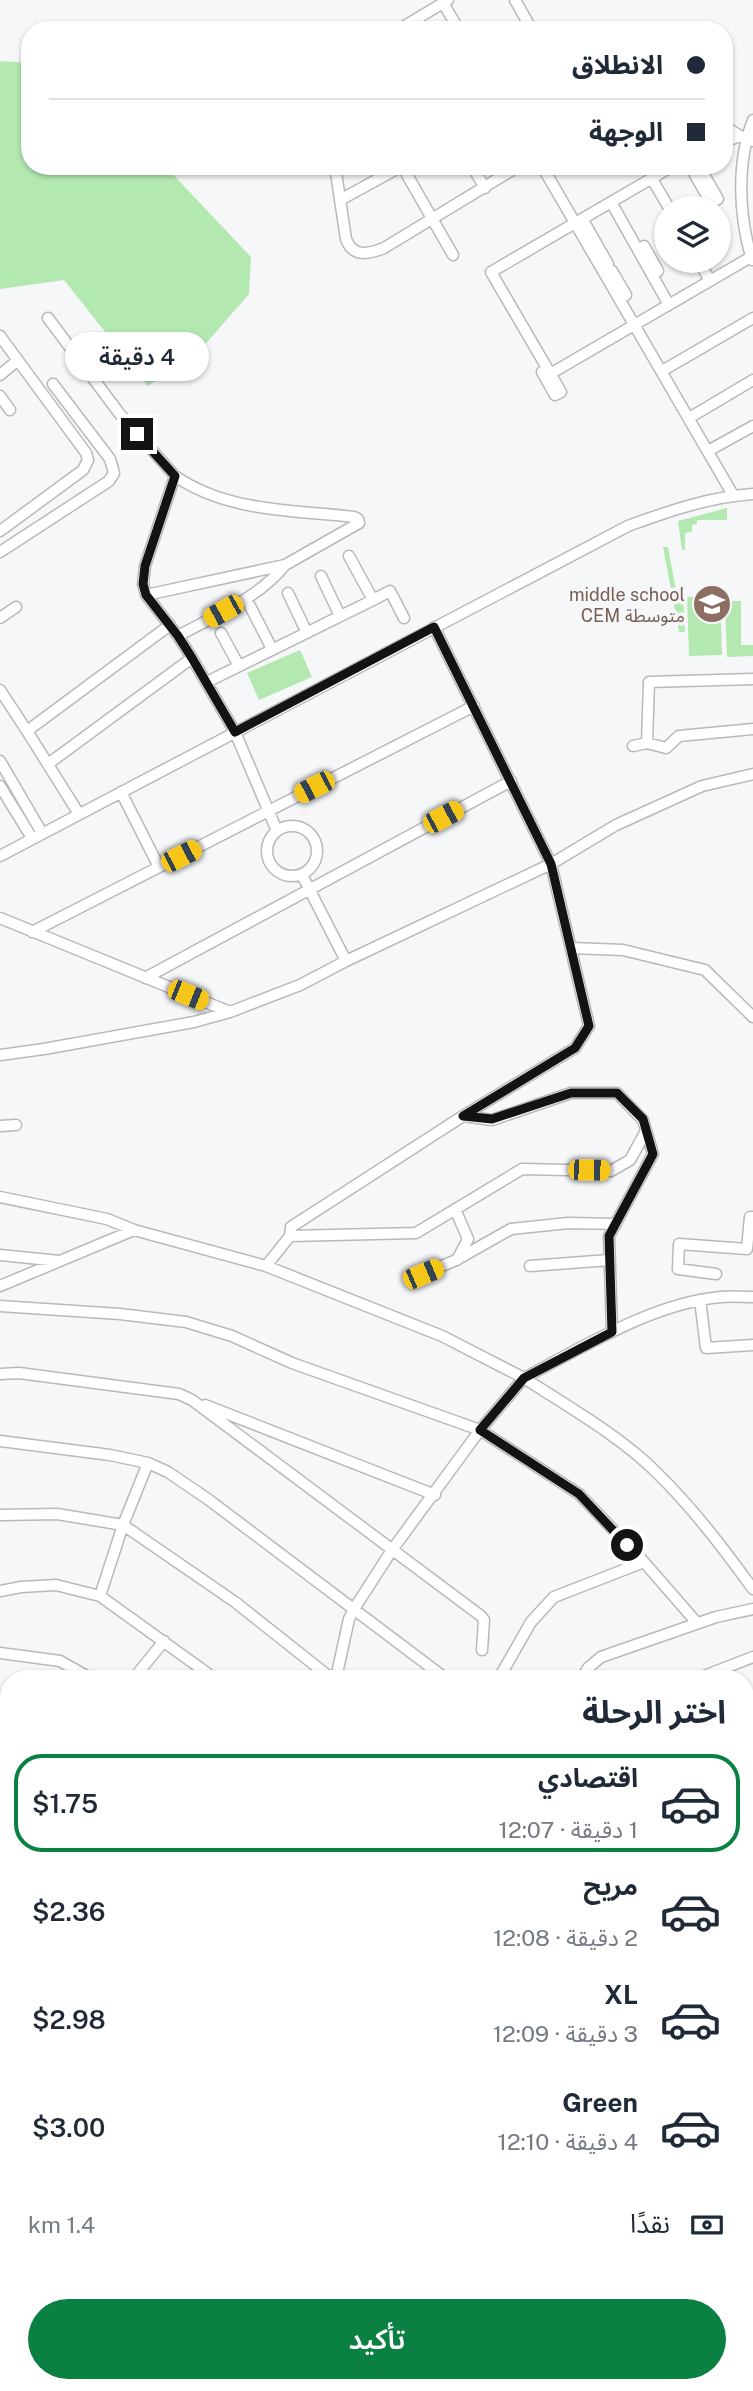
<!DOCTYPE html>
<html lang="ar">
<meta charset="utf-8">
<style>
:root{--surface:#fff;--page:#f6f6f7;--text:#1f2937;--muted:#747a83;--line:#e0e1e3;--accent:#0b8043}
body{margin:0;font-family:"Public Sans","Noto Sans Arabic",sans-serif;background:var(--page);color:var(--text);direction:rtl;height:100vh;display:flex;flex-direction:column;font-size:26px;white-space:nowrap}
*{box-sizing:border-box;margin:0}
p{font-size:23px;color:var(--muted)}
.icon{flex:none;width:38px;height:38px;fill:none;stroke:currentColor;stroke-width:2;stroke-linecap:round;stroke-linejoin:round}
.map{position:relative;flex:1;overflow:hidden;direction:ltr}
.panel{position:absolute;left:0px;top:1670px;width:754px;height:723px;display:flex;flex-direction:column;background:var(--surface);border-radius:28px 28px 0 0;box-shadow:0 2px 5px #0004;direction:rtl}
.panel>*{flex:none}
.guide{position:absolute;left:21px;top:21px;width:712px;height:154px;border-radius:28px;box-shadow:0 2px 5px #0004;direction:rtl;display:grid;align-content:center;height:154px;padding:0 28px;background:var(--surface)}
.controls{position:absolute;left:654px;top:196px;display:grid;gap:14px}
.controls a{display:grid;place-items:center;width:77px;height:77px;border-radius:50%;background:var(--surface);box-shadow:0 2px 5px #0004;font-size:35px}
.end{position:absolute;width:32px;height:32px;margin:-16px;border:9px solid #131313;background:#fff;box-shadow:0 0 0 4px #fff}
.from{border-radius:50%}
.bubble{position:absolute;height:49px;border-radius:24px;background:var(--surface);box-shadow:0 2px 5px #0004;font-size:23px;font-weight:600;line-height:49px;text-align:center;direction:rtl}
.car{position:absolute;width:21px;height:42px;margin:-21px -10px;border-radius:9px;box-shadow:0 0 5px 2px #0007;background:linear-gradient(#f5c518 24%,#345 0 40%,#f5c518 0 76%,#345 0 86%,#f5c518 0)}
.guide b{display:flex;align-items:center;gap:24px;height:66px;font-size:26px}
.guide b+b{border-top:2px solid var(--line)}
.guide i{width:18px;height:18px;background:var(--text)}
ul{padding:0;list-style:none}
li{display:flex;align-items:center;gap:21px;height:98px;margin:0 14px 10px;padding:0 14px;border:4px solid transparent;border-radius:28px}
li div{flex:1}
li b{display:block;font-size:26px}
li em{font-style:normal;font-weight:600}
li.selected{border-color:var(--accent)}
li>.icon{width:63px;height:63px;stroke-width:1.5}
h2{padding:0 28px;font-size:32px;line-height:84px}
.pay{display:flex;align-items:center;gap:18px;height:77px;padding:0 28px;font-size:26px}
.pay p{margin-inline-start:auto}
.action{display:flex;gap:14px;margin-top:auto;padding:14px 28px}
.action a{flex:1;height:80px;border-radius:42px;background:var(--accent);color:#fff;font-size:28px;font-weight:600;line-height:80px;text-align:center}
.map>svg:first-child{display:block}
.green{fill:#b3e8b1}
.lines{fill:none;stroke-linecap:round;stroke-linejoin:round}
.minor-casing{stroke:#b8b9ba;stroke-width:13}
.minor{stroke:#fff;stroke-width:10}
.route{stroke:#131313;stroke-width:9}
.labels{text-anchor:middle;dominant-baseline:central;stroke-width:7;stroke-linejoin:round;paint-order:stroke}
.education-label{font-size:18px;fill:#785e54;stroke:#f6f7f8;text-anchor:end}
</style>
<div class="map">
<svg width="753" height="2391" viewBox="0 0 753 2391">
<rect width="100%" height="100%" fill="#f6f7f8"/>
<path class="green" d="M0,61l30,2v103h135l86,91 -2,37 -47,54 -54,38 -84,-106 -64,9z
M727,508v12h-30v4l-5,1v7l-7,1v17h-3l-4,-29z
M663,547h5l9,49h6l2,36h-6z
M720,596l2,59 -33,1 -2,-59z
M725,601h16v44h12v11l-26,1z
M300,650l12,27 -53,23 -12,-27z"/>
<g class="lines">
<defs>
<path id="minor" d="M515,0l17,30
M443,3l16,27
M398,30l50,-30
M724,126l21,13 8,2
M724,142l16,-6
M335,166l11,73c7,19 23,15 38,9l135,-82
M402,166l51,89
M472,166l13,22
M542,166l191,329
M690,166l21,37 7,-4 -15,-26 -7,4
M652,179l17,29
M340,200l62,-34
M611,202l58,103
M584,222l24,42 -6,3
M644,246l14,25 -6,4
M752,260c-13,-43 -16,-97 1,-140
M699,261l11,20
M606,274l6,-3 14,24 -6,3
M48,318l71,95 56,63 -30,90 -2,18 3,11 32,41 14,22 43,74 42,99
M0,336l86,117 2,7 -5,10 -83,61
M548,369l-6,3 13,23 6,-3 -70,-120 182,-106
M662,371l91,-53
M550,374l201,-117
M0,375l18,-15
M0,396l10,14
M689,418l64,-38
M708,451l45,-25
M0,552l109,-71 5,-8 -4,-14 -57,-75
M321,576l19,40
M288,593l19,40
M146,595l139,-30 74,-42 -1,-4 -4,-2c-61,-7 -127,-5 -179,-41
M373,600l17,-9 14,27
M250,606l22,43
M0,618l16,-11
M434,627l117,237 38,162 -14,22 -112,68
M221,633l18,33
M178,636c36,-20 81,-38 107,-71
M207,682l166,-82 -24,-44
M0,690l27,41 143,-106
M27,731l52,83
M647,743l2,-61 104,-3
M633,746l14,-3 19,5 13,-12 74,-7
M0,761l42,72
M48,764l144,-106
M0,786l32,52
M121,792l38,75
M267 851a25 25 0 1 1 50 0a25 25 0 1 1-50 0Z
M0,856l628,-330c41,-15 81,-29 125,-32
M302,875l44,86
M0,918l230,94
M32,932l442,-226
M571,948l52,2 82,20 48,47
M145,978l366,-197
M0,1055l44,-6 150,-27 36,-10 70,-27 46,-24 205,-97 65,-39 86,-39 51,-12
M0,1126l16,-1
M0,1197l107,22 27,11 132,36 176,70 82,42 -44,52 -88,120 -38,59 -5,10 -13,59
M455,1209l13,30 -11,21
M290,1236l126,-3 106,-64 89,2 19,-11 16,-29
M0,1255l59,6
M266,1266l24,-30 1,-9 172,-111 29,4 79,-27h46l26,27 10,34 -44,82 3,96
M530,1266l80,-6
M423,1274l33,-14 55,-31 57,-6 48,1
M716,1274l-38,-5 1,-25 68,5 3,-32h3
M0,1286l134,-56
M753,1297c-11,0 -22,-1 -32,0 -68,6 -138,50 -197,81 43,28 96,58 132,94 37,36 67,76 97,117
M700,1300l6,48 47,-3
M0,1306l120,8 66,8 46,14 60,27 188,67 99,64 65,68 53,61
M0,1374l19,-1 160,21 13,6 289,216 3,4 -2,30
M205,1405l230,90
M0,1441l110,14 38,8 20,9 41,28 236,178
M148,1463l-25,62 112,77 96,76
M0,1515l57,-1 66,11 -23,71 114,82
M0,1591l21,-4 35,-2 44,11
M0,1653l60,8 30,17
M134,1678l30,-37
M499,1678l32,-56 23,-25 90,-35
M582,1678l6,-10 13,-11 115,-40 37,-8
M699,1678l54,-21
M0,1802l9,-11
M0,1829l9,5
M746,1872l7,-2
M746,1895l7,25
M0,1916l9,-17
M0,1978l9,5
M0,2008l9,-17
M746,2034l7,-2
M0,2042l9,5
M0,2124l9,-14
M0,2151l9,-14
M0,2203l9,5
M746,2215l7,-4
M746,2280l7,-4
M0,2338l9,6
M0,2360l9,4
M746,2377l7,-1
M323,2384l5,7
M462,2384l1,7
M534,2384l2,7
M592,2384l1,7
M95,2391v-7
M253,2391l4,-7
M674,2391l38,-7"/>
</defs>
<use href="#minor" class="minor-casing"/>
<use href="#minor" class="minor"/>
</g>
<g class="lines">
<path class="route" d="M137,434l38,42 -30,90 -2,18 3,11 32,41 14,22 43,74 199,-105 117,237 38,162 -14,22 -112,68 29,3 79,-26h46l26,26 10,35 -44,82 3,96 -88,46 -44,52 99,64 48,51"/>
</g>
<defs>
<symbol id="school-disc" viewBox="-11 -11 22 22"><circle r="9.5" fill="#8d6e63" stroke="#f6f7f8"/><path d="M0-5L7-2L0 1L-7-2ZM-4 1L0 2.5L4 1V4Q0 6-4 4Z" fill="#fff"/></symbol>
</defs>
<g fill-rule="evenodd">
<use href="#school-disc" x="690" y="582" width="44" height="44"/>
</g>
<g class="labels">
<g class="education-label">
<text x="685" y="594">middle school<tspan x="685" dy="21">CEM متوسطة</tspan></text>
</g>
</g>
</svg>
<div class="controls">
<a><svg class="icon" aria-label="layers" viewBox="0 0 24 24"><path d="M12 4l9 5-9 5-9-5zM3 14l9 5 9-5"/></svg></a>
</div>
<i class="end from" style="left:627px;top:1545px"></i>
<i class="end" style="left:137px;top:434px"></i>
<div class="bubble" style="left:65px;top:332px;width:144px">4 دقيقة</div>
<i class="car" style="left:223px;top:611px;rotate:241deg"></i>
<i class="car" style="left:314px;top:787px;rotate:243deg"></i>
<i class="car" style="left:443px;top:817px;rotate:62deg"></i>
<i class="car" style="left:181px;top:856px;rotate:63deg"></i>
<i class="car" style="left:188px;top:995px;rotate:112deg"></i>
<i class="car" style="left:589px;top:1170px;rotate:91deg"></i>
<i class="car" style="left:423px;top:1274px;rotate:67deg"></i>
<div class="guide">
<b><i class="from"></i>الانطلاق</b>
<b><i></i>الوجهة</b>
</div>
<section class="panel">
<h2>اختر الرحلة</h2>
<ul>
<li class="selected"><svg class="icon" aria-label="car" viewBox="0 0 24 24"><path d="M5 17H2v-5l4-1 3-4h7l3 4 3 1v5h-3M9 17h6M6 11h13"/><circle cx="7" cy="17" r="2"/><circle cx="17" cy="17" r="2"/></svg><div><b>اقتصادي</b><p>1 دقيقة · 12:07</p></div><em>$1.75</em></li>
<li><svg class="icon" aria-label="car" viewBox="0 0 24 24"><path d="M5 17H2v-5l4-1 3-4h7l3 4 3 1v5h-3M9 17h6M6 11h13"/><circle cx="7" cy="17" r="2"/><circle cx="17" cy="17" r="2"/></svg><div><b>مريح</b><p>2 دقيقة · 12:08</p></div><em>$2.36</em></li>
<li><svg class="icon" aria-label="car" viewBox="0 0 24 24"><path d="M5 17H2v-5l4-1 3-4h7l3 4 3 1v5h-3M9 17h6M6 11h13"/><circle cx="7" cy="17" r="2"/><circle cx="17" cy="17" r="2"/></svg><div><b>XL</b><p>3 دقيقة · 12:09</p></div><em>$2.98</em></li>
<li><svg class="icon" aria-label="car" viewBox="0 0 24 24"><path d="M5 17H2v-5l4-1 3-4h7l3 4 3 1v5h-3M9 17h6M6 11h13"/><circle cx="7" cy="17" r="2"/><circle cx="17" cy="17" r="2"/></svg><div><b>Green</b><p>4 دقيقة · 12:10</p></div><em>$3.00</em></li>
</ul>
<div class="pay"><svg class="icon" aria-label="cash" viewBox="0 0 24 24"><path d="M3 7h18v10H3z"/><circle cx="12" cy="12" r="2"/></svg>نقدًا<p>1.4 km</p></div>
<div class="action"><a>تأكيد</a></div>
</section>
</div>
